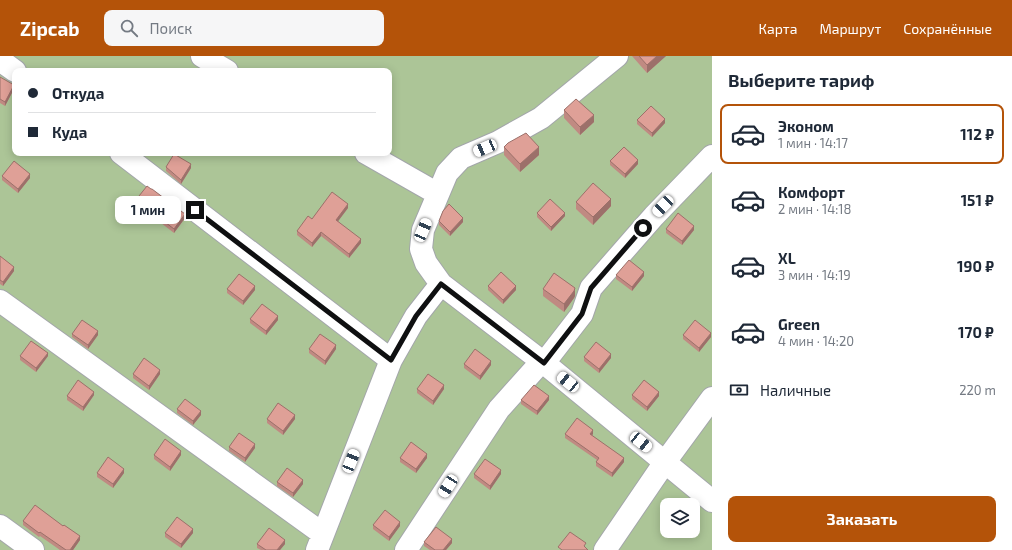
<!DOCTYPE html>
<html lang="ru">
<meta charset="utf-8">
<style>
:root{--surface:#fff;--page:#f6f6f7;--text:#1f2937;--muted:#747a83;--line:#e0e1e3;--accent:#b45309}
body{margin:0;font-family:"Exo 2",sans-serif;background:var(--page);color:var(--text);height:100vh;display:flex;flex-direction:column;font-size:15px;white-space:nowrap}
*{box-sizing:border-box;margin:0}
p{font-size:13px;color:var(--muted)}
.icon{flex:none;width:22px;height:22px;fill:none;stroke:currentColor;stroke-width:2;stroke-linecap:round;stroke-linejoin:round}
.map{position:relative;flex:1;overflow:hidden}
.side{display:flex;flex-direction:column;background:var(--surface);width:300px}
.side>*{flex:none}
.banner{position:absolute;left:12px;top:12px;width:380px;height:88px;border-radius:8px;box-shadow:0 2px 10px #0003;display:grid;align-content:center;height:88px;padding:0 16px;background:var(--surface)}
.fabs{position:absolute;left:660px;top:442px;display:grid;gap:8px}
.fabs a{display:grid;place-items:center;width:40px;height:40px;border-radius:8px;background:var(--surface);box-shadow:0 2px 10px #0003;font-size:20px}
.end{position:absolute;width:18px;height:18px;margin:-9px;border:5px solid #0f1011;background:#fff;box-shadow:0 0 0 2px #fff}
.from{border-radius:50%}
.bubble{position:absolute;height:28px;border-radius:8px;background:var(--surface);box-shadow:0 2px 10px #0003;font-size:13px;font-weight:700;line-height:28px;text-align:center}
.car{position:absolute;width:12px;height:24px;margin:-12px -6px;border-radius:5px;box-shadow:0 0 3px 1px #0007;background:linear-gradient(#fff 24%,#345 0 40%,#fff 0 76%,#345 0 86%,#fff 0)}
.banner b{display:flex;align-items:center;gap:14px;height:38px;font-size:15px}
.banner b+b{border-top:1px solid var(--line)}
.banner i{width:10px;height:10px;background:var(--text)}
ul{padding:0;list-style:none}
li{display:flex;align-items:center;gap:12px;height:60px;margin:0 8px 6px;padding:0 8px;border:2px solid transparent;border-radius:8px}
li div{flex:1}
li b{display:block;font-size:15px}
li em{font-style:normal;font-weight:700}
li.on{border-color:var(--accent)}
li>.icon{width:36px;height:36px;stroke-width:1.5}
h2{padding:0 16px;font-size:18px;line-height:48px}
.pay{display:flex;align-items:center;gap:10px;height:44px;padding:0 16px;font-size:15px}
.pay p{margin-inline-start:auto}
.cta{display:flex;gap:8px;margin-top:auto;padding:8px 16px}
.cta a{flex:1;height:46px;border-radius:8px;background:var(--accent);color:#fff;font-size:16px;font-weight:700;line-height:46px;text-align:center}
header{display:flex;align-items:center;gap:24px;box-sizing:border-box;height:56px;padding:0 20px;background:var(--accent);color:#fff}
header strong{font-size:19px}
nav{display:flex;gap:22px;margin-inline-start:auto;font-size:14px}
.search{width:280px;height:36px;background:var(--page);display:flex;align-items:center;gap:10px;box-sizing:border-box;padding:0 14px;border-radius:8px;color:var(--muted);font-size:15px}
main{display:flex;flex:1;min-height:0}
.map>svg:first-child{display:block}
.green{fill:#acc597;fill-rule:evenodd}
.lines{fill:none;stroke-linecap:round;stroke-linejoin:round}
.minor-casing{stroke:#a3a6aa;stroke-width:24}
.minor{stroke:#fff;stroke-width:22}
.wall{fill:#c08a82}
.shaded-wall{fill:#9c706a}
.building{fill:#dfa097;stroke:#9c706a}
.route{stroke:#0f1011;stroke-width:5}
</style>
<header>
<strong>Zipcab</strong>
<div class="search"><svg class="icon" aria-label="search" viewBox="0 0 24 24"><circle cx="10" cy="10" r="6"/><path d="M15 15l6 6"/></svg>Поиск</div>
<nav><a>Карта</a><a>Маршрут</a><a>Сохранённые</a></nav>
</header>
<main>
<div class="map">
<svg width="712" height="494" viewBox="0 0 712 494">
<rect width="100%" height="100%" fill="#e3e6ea"/>
<path class="green" d="M0,0h712v494h-712zM15,15h374v82h-374zM667,449h26v26h-26z"/>
<g class="lines">
<defs>
<path id="minor" d="M202,0l25,15
M0,4l15,11
M121,97l270,207
M366,97l72,41
M441,228l-15,-21 -5,-14 2,-19 24,-57 14,-15 37,-16 43,-24 76,-62
M0,245l323,233
M544,307l38,-49 9,-26 63,-72 58,-60
M0,470l33,24
M317,494l74,-190 25,-44 25,-32 103,79 168,138
M406,494l93,-141 43,-48
M605,494l60,-88 47,-64"/>
</defs>
<use href="#minor" class="minor-casing"/>
<use href="#minor" class="minor"/>
</g>
<path class="wall" d="M632,0h34l-19,17z
M0,21l14,12 -9,17 -5,-3z
M564,54l30,12 -14,13 -16,-17z
M637,64l28,3 -13,14 -15,-13z
M504,91l35,8 -19,17 -16,-17z
M610,105l28,3 -13,14 -15,-13z
M166,111l25,1 -10,16 -15,-13z
M2,120l28,2 -12,15 -16,-13z
M135,145l50,17 -11,15 -22,-17 -1,1 -16,-12z
M576,146l35,4 -18,19 -17,-16z
M348,152l-10,13 23,22 -12,15 -28,-22 -9,11 -15,-12v-4l15,-12z
M537,157l28,3 -14,15 -14,-14z
M439,165l24,1 -13,14 -11,-11z
M666,173l28,1 -12,15 -16,-12z
M0,200l14,15 -11,15 -3,-2z
M616,219l28,1 -12,15 -16,-12z
M488,230l28,4 -13,14 -15,-14z
M227,233l28,1 -12,15 -16,-12z
M543,233l32,7 -1,2 -10,14 -21,-16z
M250,263l28,1 -12,15 -16,-12z
M72,278l26,1 -10,14 -16,-12z
M683,279l28,2 -12,15 -16,-13z
M309,293h27l-11,16 -16,-12z
M20,300h28l-12,16 -16,-12z
M584,301l27,1 -12,15 -15,-12z
M464,308l27,1 -11,15 -16,-12z
M133,318h27l-11,16 -16,-12z
M417,333h27l-11,16 -16,-12z
M94,339l-11,16 -16,-11v-4z
M632,339l27,1 -12,15 -15,-12z
M521,344h28l-12,15 -16,-11z
M177,353l24,6 -8,10 -16,-12z
M267,363h28l-12,16 -16,-12z
M565,378h28l-1,1 32,27 -12,15 -16,-11v-4l1,-2 -32,-22z
M229,391l26,1 -10,14 -16,-11z
M154,399h27l-11,16 -16,-12z
M400,402h27l-11,15 -16,-11z
M97,417h27l-11,15 -16,-11z
M474,418h27l-11,16 -16,-12z
M277,426l26,2 -10,13 -16,-11z
M667,453v12l-4,-3v-4z
M23,465l57,19 -7,10h-13l-20,-14 -1,1 -16,-12z
M373,469l27,1 -11,15 -16,-12z
M165,477h28l-12,15 -16,-11z
M424,486l28,1 -6,7h-16l-6,-4z
M257,488h28l-5,6h-19l-4,-2z"/>
<path class="shaded-wall" d="M657,0h9l-19,17v-8z
M14,29v4l-9,17v-4z
M594,59v7l-14,13v-8z
M665,63v4l-13,14v-4z
M539,91v8l-19,17v-8z
M638,104v4l-13,14v-4z
M191,108v4l-10,16v-4z
M30,118v4l-12,15v-4z
M611,143v7l-18,19v-8z
M348,148v4l-12,16v-4z
M565,157v3l-14,15v-4z
M185,158v4l-11,15v-4z
M463,162v4l-13,14v-4z
M694,170v4l-12,15v-4z
M321,176v4l-9,11v-4z
M361,183v4l-12,15v-4z
M14,211v4l-11,15v-4z
M644,216v4l-12,15v-4z
M255,230v4l-12,15v-4z
M516,230v4l-13,14v-4z
M575,232v8l-1,2 -10,14v-8z
M278,260v4l-12,15v-4z
M98,275v4l-10,14v-4z
M711,277v4l-12,15v-4z
M336,289v4l-11,16v-4z
M48,297v3l-12,16v-4z
M611,298v4l-12,15v-4z
M491,305v4l-11,15v-4z
M160,314v4l-11,16v-4z
M444,329v4l-11,16v-4z
M94,336v3l-11,16v-4z
M659,336v4l-12,15v-4z
M549,340v4l-12,15v-4z
M201,355v4l-8,10v-4z
M295,359v4l-12,16v-4z
M593,374v4l-3,4v-4z
M255,388v4l-10,14v-4z
M181,395v4l-11,16v-4z
M427,398v4l-11,15v-4z
M624,402v4l-12,15v-4z
M124,413v4l-11,15v-4z
M501,414v4l-11,16v-4z
M303,424v4l-10,13v-4z
M400,466v4l-11,15v-4z
M193,473v4l-12,15v-4z
M80,480v4l-7,10h-3z
M452,483v4l-6,7h-3z
M285,484v4l-5,6h-3z"/>
<path class="building" d="M639,0h18l-10,9z
M0,21l14,8 -9,17 -5,-3z
M576,43l18,16 -14,12 -16,-17z
M651,50l14,13 -13,14 -15,-13z
M526,77l13,14 -19,17 -16,-17 4,-4z
M624,91l14,13 -13,14 -15,-13z
M174,98l17,10 -10,16 -15,-13z
M14,105l16,13 -12,15 -16,-13z
M593,127l18,16 -18,18 -17,-15z
M147,130l4,3h1l33,25 -11,15 -22,-17 -1,1 -16,-12z
M332,136l16,12 -12,16 25,19 -12,15 -28,-22 -9,11 -15,-12 11,-15 4,3z
M550,143l15,14 -14,14 -14,-14z
M449,148l14,14 -13,14 -11,-11 4,-10z
M678,157l16,13 -12,15 -16,-12z
M0,200l14,11 -11,15 -3,-2z
M629,204l15,12 -12,15 -16,-12z
M501,216l15,14 -13,14 -15,-14z
M554,217l21,15 -1,3 -10,13 -21,-15z
M239,218l16,12 -12,15 -16,-12z
M262,248l16,12 -12,15 -16,-12z
M82,264l16,11 -10,14 -16,-11z
M695,264l16,13 -12,15 -16,-13z
M320,278l16,11 -11,16 -16,-12z
M31,285l17,12 -12,15 -16,-12z
M596,286l15,12 -12,15 -15,-12z
M475,293l16,12 -11,15 -16,-12z
M144,302l16,12 -11,16 -16,-12z
M428,318l16,11 -11,16 -16,-12z
M78,324l16,12 -11,15 -16,-11z
M644,324l15,12 -12,15 -15,-12z
M534,329l15,11 -12,15 -16,-11z
M185,343l16,12 -8,10 -16,-12z
M278,347l17,12 -12,16 -16,-12z
M577,362l16,12 -3,4 34,24 -12,15 -16,-11 3,-4 -34,-24z
M239,377l16,11 -10,14 -16,-11z
M165,383l16,12 -11,16 -16,-12z
M411,386l16,12 -11,15 -16,-11z
M108,401l16,12 -11,15 -16,-11z
M485,403l16,11 -11,16 -16,-12z
M287,412l16,12 -10,13 -16,-11z
M675,443l8,6h-13z
M35,449l28,21 1,-1 16,11 -10,14h-4l-26,-18 -1,1 -16,-12z
M667,453v8l-4,-3z
M385,454l15,12 -11,15 -16,-12z
M177,461l16,12 -12,15 -16,-11z
M436,471l16,12 -9,11h-8l-11,-8z
M269,472l16,12 -8,10h-11l-9,-6z
M570,476l16,11 -2,3 4,4h-26l-4,-3z"/>
<g class="lines">
<path class="route" d="M195,154l196,150 25,-44 25,-32 103,79 38,-49 9,-26 52,-60"/>
</g>
</svg>
<div class="fabs">
<a><svg class="icon" aria-label="layers" viewBox="0 0 24 24"><path d="M12 4l9 5-9 5-9-5zM3 14l9 5 9-5"/></svg></a>
</div>
<i class="end from" style="left:643px;top:172px"></i>
<i class="end" style="left:195px;top:154px"></i>
<div class="bubble" style="left:115px;top:140px;width:66px">1 мин</div>
<i class="car" style="left:485px;top:92px;rotate:247deg"></i>
<i class="car" style="left:663px;top:150px;rotate:224deg"></i>
<i class="car" style="left:423px;top:174px;rotate:23deg"></i>
<i class="car" style="left:568px;top:326px;rotate:309deg"></i>
<i class="car" style="left:641px;top:386px;rotate:129deg"></i>
<i class="car" style="left:351px;top:405px;rotate:22deg"></i>
<i class="car" style="left:448px;top:430px;rotate:213deg"></i>
<div class="banner">
<b><i class="from"></i>Откуда</b>
<b><i></i>Куда</b>
</div>
</div>
<section class="side">
<h2>Выберите тариф</h2>
<ul>
<li class="on"><svg class="icon" aria-label="car" viewBox="0 0 24 24"><path d="M5 17H2v-5l4-1 3-4h7l3 4 3 1v5h-3M9 17h6M6 11h13"/><circle cx="7" cy="17" r="2"/><circle cx="17" cy="17" r="2"/></svg><div><b>Эконом</b><p>1 мин · 14:17</p></div><em>112 ₽</em></li>
<li><svg class="icon" aria-label="car" viewBox="0 0 24 24"><path d="M5 17H2v-5l4-1 3-4h7l3 4 3 1v5h-3M9 17h6M6 11h13"/><circle cx="7" cy="17" r="2"/><circle cx="17" cy="17" r="2"/></svg><div><b>Комфорт</b><p>2 мин · 14:18</p></div><em>151 ₽</em></li>
<li><svg class="icon" aria-label="car" viewBox="0 0 24 24"><path d="M5 17H2v-5l4-1 3-4h7l3 4 3 1v5h-3M9 17h6M6 11h13"/><circle cx="7" cy="17" r="2"/><circle cx="17" cy="17" r="2"/></svg><div><b>XL</b><p>3 мин · 14:19</p></div><em>190 ₽</em></li>
<li><svg class="icon" aria-label="car" viewBox="0 0 24 24"><path d="M5 17H2v-5l4-1 3-4h7l3 4 3 1v5h-3M9 17h6M6 11h13"/><circle cx="7" cy="17" r="2"/><circle cx="17" cy="17" r="2"/></svg><div><b>Green</b><p>4 мин · 14:20</p></div><em>170 ₽</em></li>
</ul>
<div class="pay"><svg class="icon" aria-label="cash" viewBox="0 0 24 24"><path d="M3 7h18v10H3z"/><circle cx="12" cy="12" r="2"/></svg>Наличные<p>220 m</p></div>
<div class="cta"><a>Заказать</a></div>
</section>
</main>
